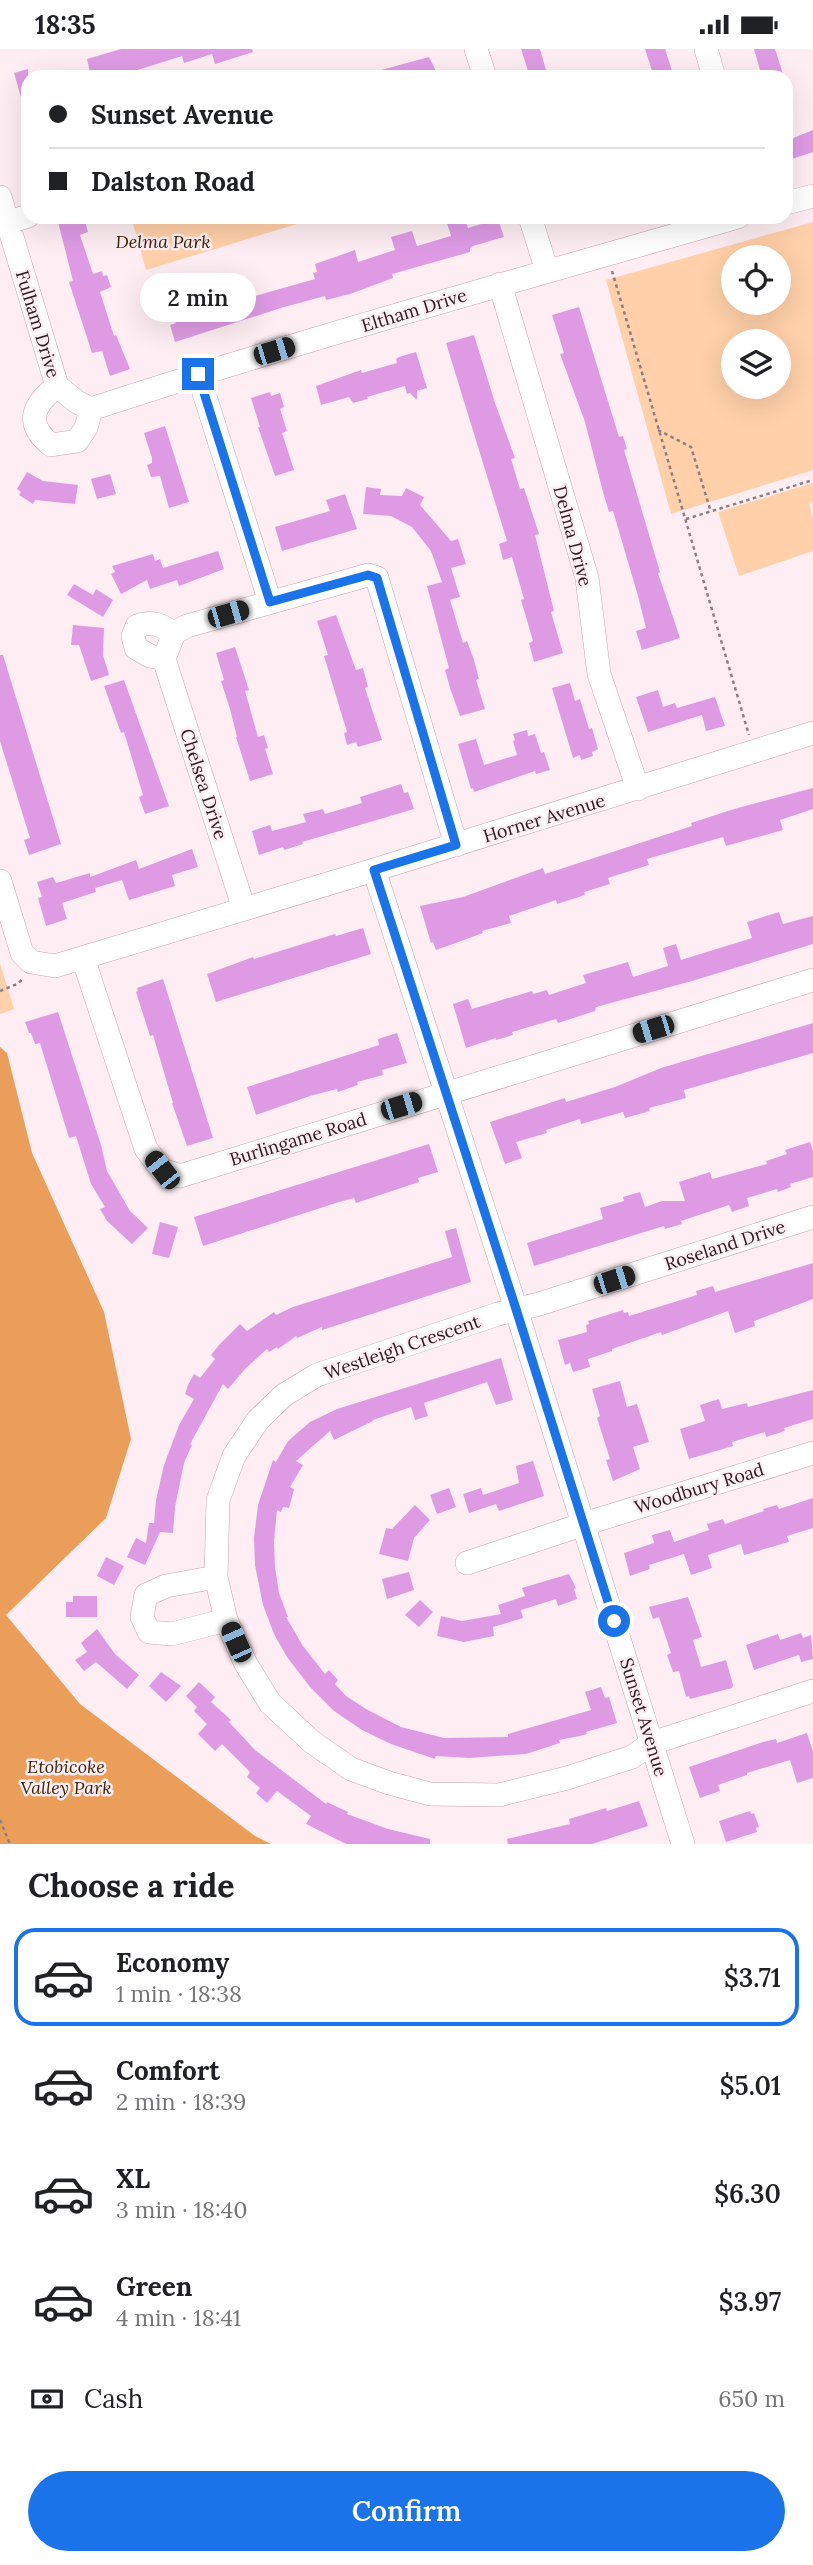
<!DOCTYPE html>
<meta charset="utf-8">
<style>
:root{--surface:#fff;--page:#f6f6f6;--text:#202124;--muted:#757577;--line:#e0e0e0;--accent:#1a73e8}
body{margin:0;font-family:Lora,serif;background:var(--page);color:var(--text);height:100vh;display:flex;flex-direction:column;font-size:26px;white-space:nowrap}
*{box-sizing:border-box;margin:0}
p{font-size:23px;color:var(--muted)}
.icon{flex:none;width:38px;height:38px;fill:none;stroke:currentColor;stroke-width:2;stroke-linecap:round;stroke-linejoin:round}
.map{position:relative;height:1795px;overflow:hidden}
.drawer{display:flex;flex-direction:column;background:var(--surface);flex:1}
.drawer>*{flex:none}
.banner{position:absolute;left:21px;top:21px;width:772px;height:154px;border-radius:21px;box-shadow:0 7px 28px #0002;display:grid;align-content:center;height:154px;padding:0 28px;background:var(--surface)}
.controls{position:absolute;left:721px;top:196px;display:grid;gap:14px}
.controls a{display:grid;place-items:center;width:70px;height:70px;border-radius:50%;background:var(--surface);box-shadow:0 7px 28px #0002;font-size:35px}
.end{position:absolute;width:32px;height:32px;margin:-16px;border:9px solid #1a73e8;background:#fff;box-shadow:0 0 0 4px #fff}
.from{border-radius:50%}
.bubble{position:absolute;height:49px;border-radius:24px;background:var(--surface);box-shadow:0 7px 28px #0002;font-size:23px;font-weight:600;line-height:49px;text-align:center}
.car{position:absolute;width:21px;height:42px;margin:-21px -10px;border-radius:9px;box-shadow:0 0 5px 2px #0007;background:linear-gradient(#222 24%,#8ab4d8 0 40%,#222 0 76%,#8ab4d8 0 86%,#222 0)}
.banner b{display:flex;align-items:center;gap:24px;height:66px;font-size:26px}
.banner b+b{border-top:2px solid var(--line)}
.banner i{width:18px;height:18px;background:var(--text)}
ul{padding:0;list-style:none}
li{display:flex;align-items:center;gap:21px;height:98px;margin:0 14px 10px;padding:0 14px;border:4px solid transparent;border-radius:21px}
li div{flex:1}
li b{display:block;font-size:26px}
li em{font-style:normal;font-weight:600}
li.on{border-color:var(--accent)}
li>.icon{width:63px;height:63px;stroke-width:1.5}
h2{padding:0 28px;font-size:32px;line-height:84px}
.pay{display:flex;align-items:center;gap:18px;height:77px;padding:0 28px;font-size:26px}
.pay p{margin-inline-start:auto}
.cta{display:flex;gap:14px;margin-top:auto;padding:14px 28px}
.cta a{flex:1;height:80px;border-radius:42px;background:var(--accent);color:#fff;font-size:28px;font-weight:600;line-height:80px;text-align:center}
.status{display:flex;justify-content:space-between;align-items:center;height:49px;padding:0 35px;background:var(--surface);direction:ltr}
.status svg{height:19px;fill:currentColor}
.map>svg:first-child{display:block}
.green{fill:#ffd0a9;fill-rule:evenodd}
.forest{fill:#eb9e59}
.building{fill:#de9be4}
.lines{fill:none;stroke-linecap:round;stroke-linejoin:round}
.minor-casing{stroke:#c9a3af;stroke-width:24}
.path{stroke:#8e7f84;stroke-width:2.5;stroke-dasharray:3.5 3.5;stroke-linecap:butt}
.minor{stroke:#fff;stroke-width:23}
.route{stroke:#1a73e8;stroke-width:9}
.labels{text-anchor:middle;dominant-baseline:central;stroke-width:5;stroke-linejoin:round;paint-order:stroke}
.park-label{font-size:18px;font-style:italic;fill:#422406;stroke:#feeef3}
.street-label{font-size:18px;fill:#2a1c21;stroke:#feeef3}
</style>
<div class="status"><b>18:35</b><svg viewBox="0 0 49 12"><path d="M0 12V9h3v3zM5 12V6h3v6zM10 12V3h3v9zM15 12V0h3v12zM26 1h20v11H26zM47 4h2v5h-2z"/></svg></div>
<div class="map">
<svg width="813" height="1795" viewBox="0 0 813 1795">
<rect width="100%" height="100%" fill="#feeef3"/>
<path class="green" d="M131,168h189l-174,53z
M813,173v248l-142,44 -65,-234zM733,208h46v46h-46zM733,292h46v46h-46z
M813,434v19l-4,1 4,16v32l-74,25 -21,-64z
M0,914l14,46 -14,5z"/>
<path class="forest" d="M0,998l7,6 25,100 72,159 27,127 -25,79 -100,97 74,89 175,132 16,8h-271z"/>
<path class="building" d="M121,0h131l1,3 -38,12 -3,-10 -28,9 -2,-7 -67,21h-24l-4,-18z
M521,0h19l8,28h-18z
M645,0h20l9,28h-20z
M754,0h21l9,28h-22z
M429,8l10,20h-68l-1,-4z
M28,20v41l-3,1 -11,-38z
M813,81v22l-27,9v-20z
M75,168h9l4,15 -8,3 13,39 9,-3 1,5 4,-1 4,12 -11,5 14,44 2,-1 14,34 -20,7 -8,-25 -10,2 -23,-71 4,-1 -15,-59z
M454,168h10l4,11 30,-9 6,18 -31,9 -3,3v3l-78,22 1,4 -43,16 -24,6 -1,-4 -41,11 -109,35 -5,-17 6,-2 -4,-12 16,-5 2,6 25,-8 1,3 99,-28 -2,-6 4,-1 -2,-8 40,-14 3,12 37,-12 -4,-13 21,-6 5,15 34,-10 -5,-16z
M579,258l40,130 4,-1 4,13 -3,1 36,122 -2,1 22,65 -38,12 -6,-19 10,-3 -8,-32 -25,-85 -4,1 -6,-20 -18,-70 -25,-68 4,-1 -12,-38z
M474,286l21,68 20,55 -4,1 9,30 4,-1 15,46 -4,1 19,76 -3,1 12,41 -29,9 -5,-19 4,-2 -12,-41 3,-1 -12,-42 -9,3 -4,-16 8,-3 -61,-198z
M416,303l11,36 -10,3v9l-7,-7 -3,1 -2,-8 -38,11 1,2 -15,4 -4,-6 -28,8 -5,-19 45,-16 1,3 35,-10 -1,-4 3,-2z
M270,343l1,4 9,-3 4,14 -4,2 7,22 -5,2 12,37 -19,6 -17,-49h2l-9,-29z
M165,377l24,76 -20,6 -9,-32 -9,1 -4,-12 5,-2v-5l-8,-25z
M27,423l16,9 35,4 -3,19 -40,-4 -2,4 -14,-9 2,-3 -4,-3z
M110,425l6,20 -19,5 -6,-20z
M366,438l15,2 -1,6 22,1 4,-8 18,9 -4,8 31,36 7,-2 8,25 -15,4 9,29 -10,3 13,43 4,-2 7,19 5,19 -3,1 9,29 -25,7 -10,-28 -5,-18 4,-2 -22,-82 15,-4 -11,-31 -19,-24 -21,-11 -28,-2z
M345,445l12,35 -75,22 -7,-24 55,-16 -4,-11z
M218,502l6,18 -45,17 -2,-6 -27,9 -3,-9 -26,14 -10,-20 4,-2 -3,-6 41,-12 2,7 5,-2 3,9z
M74,535l19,11 3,-6 17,11 -10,17 -36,-22z
M336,566l20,55 7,-2 5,19 -3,1 17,52 -24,7 -2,-5 -9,3 -3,-12 3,-1 -23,-76 4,-1 -11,-34z
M73,576l31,3 -1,27 6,20 -18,6 -12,-36h-8z
M235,598l14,43 -4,1 13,46 6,-2 4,13 -3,1 8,25 -23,7 -14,-44h1l-7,-28 -9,-28 3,-1 -8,-27z
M0,606h3l58,189 -32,11 -5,-15 6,-2 -30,-97z
M124,631l45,126 -24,8 -6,-17 4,-2 -19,-63 -3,1 -17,-47z
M570,634l5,18 5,-2 9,30 3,-1 6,21 -6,3 1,4 -12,4 -1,-5 -7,3 -21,-70z
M658,641l5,17 12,-4 2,5 38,-11 10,29 -19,5 -4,-16 -54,17 -12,-35z
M527,681l1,6 7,-2 6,19 3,-1 6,18 -14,4 -1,-3 -61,21 -1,-4 -2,1 -13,-45 18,-5 8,26 33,-10 -4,-14 2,-1 -2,-6z
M401,735l3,9 4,-1 6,17 -112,33 1,2 -19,6 -1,-3 -24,8 -7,-24 18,-6 2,6 34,-9 -3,-8 20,-5 2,5 37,-11 -2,-6z
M813,739v21l-33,11 3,10 -57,16 -3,-9 -76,22 2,6 -41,13 2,6 -26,8 1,3 -28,9 -1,-4 -47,16 2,7 -29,8 1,2 -30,11 -17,6 -3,-8 -2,1 -11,-37 43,-9 80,-29 2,6 147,-48 -1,-3 43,-14z
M192,800l6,18 -26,8 3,11 -46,14 -7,-20 -27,8 1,4 -34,11 5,16 -21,7 -8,-28 4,-1 -5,-15 16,-5 3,6 34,-10v4l46,-17 3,9z
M779,863l4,12 30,-8v28l-121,37 -96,26 -1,4 -37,12 -2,-4 -44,13 1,3 -17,5v-2l-30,10 -13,-44 15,-5 4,10 60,-18 1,3 14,-4 2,5 37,-12 -3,-8 45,-13 5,15 35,-11 -5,-18 13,-4 5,16 71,-22 -5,-16z
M363,879l8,26 -155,48 -9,-28 46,-17 1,2 81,-25 1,2z
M163,930l50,159 -26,8 -15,-43h1l-20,-68 -3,1 -14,-44 2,-1 -1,-3z
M58,963l43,133 6,26 23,40 18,17 -16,16 -25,-23 -7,-12 5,-2 -14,-23 -15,-48 -7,2 -29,-95 -5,1 -4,-11h-2l-4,-11z
M813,974v30l-129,37 2,8 -37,10 1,3 -25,7 -2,-6 -42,12 -1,-5 -34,11 1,3 -31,9 6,16 -17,6 -15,-42 75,-24 1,4 49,-15 46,-19z
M397,984l10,30 -25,7 1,5 -26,7 1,3 -20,7 -1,-3 -27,7 -54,19 -9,-28 132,-42 -1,-6z
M810,1093l3,9v26l-23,7 1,3 -13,5 -1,-3 -30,9 2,8 -17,6 -3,-7 -48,16 1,3 -17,5 -1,-3 -130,40 -7,-23 76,-24 -3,-11 24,-7 -1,-4 17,-5 5,15 17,-6h23l-6,-19 31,-10 2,7 55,-15 -1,-3 21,-7 -2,-4z
M429,1095l9,28 -20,6 1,4 -63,21 -2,-5 -15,4 -136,44 -9,-29z
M160,1173l18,5 -9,31 -17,-4z
M456,1179l15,54 -149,48v-3l-25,11 -1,-2 -18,13 -1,-2 -8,5 -2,-3 -21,19 -18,21 -5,-5 -33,60 2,1 -8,18 -9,44 -2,26 -13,-1 -15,33 -18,-8 9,-19 10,5 3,-20h5l2,-23 8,-35 15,-40 15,-26 -9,-5 3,-9 6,-11 6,4 15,-19 -4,-4 8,-10 21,-21 7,7 27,-19 2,3 17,-8 159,-50 -7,-26z
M813,1214v36l-59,22 1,5 -20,7 -7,-22 -66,24 -1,-3 -49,17v2l-24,8 2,8 -17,5 -3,-9 -5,2 -7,-25 29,-8 -1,-7 3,-1 -1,-3 35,-11 1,3 4,-1 1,4 68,-21 -1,-4 17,-5 2,6z
M501,1309l12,42 -17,5 -9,-23 -63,21 4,13 -13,4 -4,-13 -38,13v1l-39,19 -4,-9 -34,30 7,4 -13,22 4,2 -5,19 -6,-1 -2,5 -4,-2 -3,31 1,26 4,26 9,24h-2l17,29 22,28 4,-4 9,10 -3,4 11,12 20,13 35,18 43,11 64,-1v-3l83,-24 -6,-18 16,-5 4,11 4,-1 8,26 -31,9 1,2 -7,2 -21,4 1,3 -34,11 -57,4 -33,-2 -1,3 -44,-15 -29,-14 -28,-19 -24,-24 -23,-30 -13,-23 -11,-29 -8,-40 -1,-27 4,-33 15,-45 3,2 12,-21 22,-19 27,-13z
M620,1332l7,26 10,-3 12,38 -16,5 7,22 -27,12 -7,-21 4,-1 -13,-41 3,-2 -8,-27z
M813,1341v29l-29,9 1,3 -19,6 -1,-5 -33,10 1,4 -44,13 -9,-30 25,-8 -5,-16 19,-6 3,10 25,-6 1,4z
M533,1412l11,35 -45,15 -3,-7 -27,9 -6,-19 18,-6 2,7 36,-12 -3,-17z
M449,1439l7,19 -19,7 -7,-19z
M813,1449v30l-26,8 2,6 -45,13 -3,-11 -33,11 4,13 -21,7 -7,-21 -35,11 1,4 -20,7 -6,-23 30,-10 -2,-8 18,-5 4,12 35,-12 -2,-6 16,-5 2,5 39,-13 -1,-2 14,-4 2,4z
M415,1456l15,15 -16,18 -6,23 -29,-7 7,-26 6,1z
M106,1508l18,9 -10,19 -17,-9z
M409,1523l5,18 -27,9 -5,-20z
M569,1525l7,14 -2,1 3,10 -19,7 -2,-7 -35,11 2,8 -30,9 1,9 -30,6 -27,-6 4,-20 21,5 39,-7 -3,-9 27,-9 -3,-8z
M73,1547h24v21h-31v-15h7z
M688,1548l14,40 -9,3 8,27 25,-7 7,25 -1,3 -42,11 -1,-3 -3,1 -7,-26 -6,1 -6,-17 4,-2 -12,-36 -6,2 -4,-12z
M420,1551l13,12 -14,15 -14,-12z
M97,1580l18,25 24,21 -12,14 -31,-27 -12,9 -9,-11 12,-8 -6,-9z
M801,1584l2,5 8,-3 2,24 -12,3 -2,-7 -45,15 -8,-25 32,-11 2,6z
M161,1623l20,14 -15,16 -17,-16z
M199,1633l16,15 -4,5 20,18 -2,2 26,28 71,54 1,-2 21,10 -1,2 41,15 42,10v5h-84l-40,-20 5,-8 -34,-25 -10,12 -11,-10 4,-5 -13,-11 3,-5 -28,-28 -7,7 -17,-17 9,-10 -13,-13 3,-4 -11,-11z
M807,1684l6,19v26l-16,5 -7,-23 -43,13v2l-29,10 2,6 -20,7 -11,-31 74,-25 13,-3 1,4z
M639,1752l9,25 -56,18h-84l-1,-5 63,-15 -1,-5 37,-11 1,3z
M750,1762l1,3 3,-1 5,14 -3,1 1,4 -31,10 -7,-21z"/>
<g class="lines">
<defs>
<path id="minor" d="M476,0l9,28
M706,0l8,28
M0,148l57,189 20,16 14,7c214,-70 431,-130 647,-192
M786,154l27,-7
M530,168l17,54
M0,176l28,-9
M500,235l87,294 12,96 39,115
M198,325l72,228
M57,337c-24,19 -33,37 -6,59l26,-4 9,-13 5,-19
M164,610l-14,-3 -14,-8 -3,-12 4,-10c15,-6 24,-1 37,7
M374,821l142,439 167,535
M0,832l22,72 9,9 24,4 319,-96 439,-137
M244,860l-80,-250 10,-26 13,-7 181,-51 9,3 79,267
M83,909l63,191 16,21 18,6 633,-196
M813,1168l-274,87 -41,10 -181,61 -33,20 -26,25 -24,36 -16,44 -2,77 10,43 20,44 24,39 42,39 39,27 38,14 41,11 69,1 68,-17 65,-21 20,-14 161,-52
M467,1514l117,-39 229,-71
M216,1528l-50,9 -20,9 -4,22 7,15 23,2 54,-14"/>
</defs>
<use href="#minor" class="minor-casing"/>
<path class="path" d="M612,222l137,464
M658,381l33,17 20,65
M686,470l127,-39
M0,942l17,-7 7,-6
M0,1771l10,24"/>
<use href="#minor" class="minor"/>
</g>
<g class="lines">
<path class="route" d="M198,325l72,228 98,-27 9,3 79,267 -82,25 142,439 98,312"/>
</g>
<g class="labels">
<g class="park-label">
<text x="163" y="192">Delma Park</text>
<text x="66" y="1717">Etobicoke<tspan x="66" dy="21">Valley Park</tspan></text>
</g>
<g class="street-label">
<text transform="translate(414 261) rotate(-17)">Eltham Drive</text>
<text transform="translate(38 275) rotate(73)">Fulham Drive</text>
<text transform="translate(573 487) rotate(75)">Delma Drive</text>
<text transform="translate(204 735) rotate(72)">Chelsea Drive</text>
<text transform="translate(544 769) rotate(-17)">Horner Avenue</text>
<text transform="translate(298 1090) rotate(-17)">Burlingame Road</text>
<text transform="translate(725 1196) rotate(-18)">Roseland Drive</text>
<text transform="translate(402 1298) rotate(-19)">Westleigh Crescent</text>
<text transform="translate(699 1439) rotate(-17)">Woodbury Road</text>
<text transform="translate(644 1668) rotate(73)">Sunset Avenue</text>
</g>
</g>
</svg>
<div class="controls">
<a><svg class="icon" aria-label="locate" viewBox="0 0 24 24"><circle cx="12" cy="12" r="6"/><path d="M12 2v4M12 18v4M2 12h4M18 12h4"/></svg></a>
<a><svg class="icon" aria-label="layers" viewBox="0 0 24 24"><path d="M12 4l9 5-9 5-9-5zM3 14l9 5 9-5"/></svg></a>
</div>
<i class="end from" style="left:614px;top:1572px"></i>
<i class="end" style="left:198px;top:325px"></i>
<div class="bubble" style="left:140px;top:224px;width:116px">2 min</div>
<i class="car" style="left:274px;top:302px;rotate:73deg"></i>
<i class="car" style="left:228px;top:565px;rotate:74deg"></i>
<i class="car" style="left:653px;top:980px;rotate:253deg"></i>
<i class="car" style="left:401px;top:1057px;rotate:73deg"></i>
<i class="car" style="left:162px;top:1121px;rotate:322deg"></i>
<i class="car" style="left:614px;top:1231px;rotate:72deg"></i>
<i class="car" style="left:236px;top:1593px;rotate:336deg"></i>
<div class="banner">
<b><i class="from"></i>Sunset Avenue</b>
<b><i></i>Dalston Road</b>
</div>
</div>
<section class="drawer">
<h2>Choose a ride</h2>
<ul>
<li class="on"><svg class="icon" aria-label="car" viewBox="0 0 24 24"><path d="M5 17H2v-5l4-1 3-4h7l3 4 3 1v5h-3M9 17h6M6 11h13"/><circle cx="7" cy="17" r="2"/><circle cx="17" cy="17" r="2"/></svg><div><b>Economy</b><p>1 min · 18:38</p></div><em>$3.71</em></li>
<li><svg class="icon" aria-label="car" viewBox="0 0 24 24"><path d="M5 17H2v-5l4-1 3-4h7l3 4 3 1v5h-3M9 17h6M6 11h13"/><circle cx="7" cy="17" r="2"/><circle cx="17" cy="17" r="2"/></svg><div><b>Comfort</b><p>2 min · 18:39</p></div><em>$5.01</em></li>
<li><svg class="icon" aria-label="car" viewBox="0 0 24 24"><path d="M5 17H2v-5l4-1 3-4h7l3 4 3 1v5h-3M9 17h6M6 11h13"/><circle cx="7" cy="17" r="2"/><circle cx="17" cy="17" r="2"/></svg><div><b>XL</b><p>3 min · 18:40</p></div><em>$6.30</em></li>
<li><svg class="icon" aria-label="car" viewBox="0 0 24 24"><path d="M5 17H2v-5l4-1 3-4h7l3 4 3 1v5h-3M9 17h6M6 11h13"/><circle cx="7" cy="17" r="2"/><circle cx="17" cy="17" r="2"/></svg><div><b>Green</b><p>4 min · 18:41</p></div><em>$3.97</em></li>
</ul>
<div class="pay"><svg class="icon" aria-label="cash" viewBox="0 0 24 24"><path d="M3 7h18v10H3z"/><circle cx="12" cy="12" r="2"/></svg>Cash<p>650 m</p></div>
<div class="cta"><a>Confirm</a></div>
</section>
